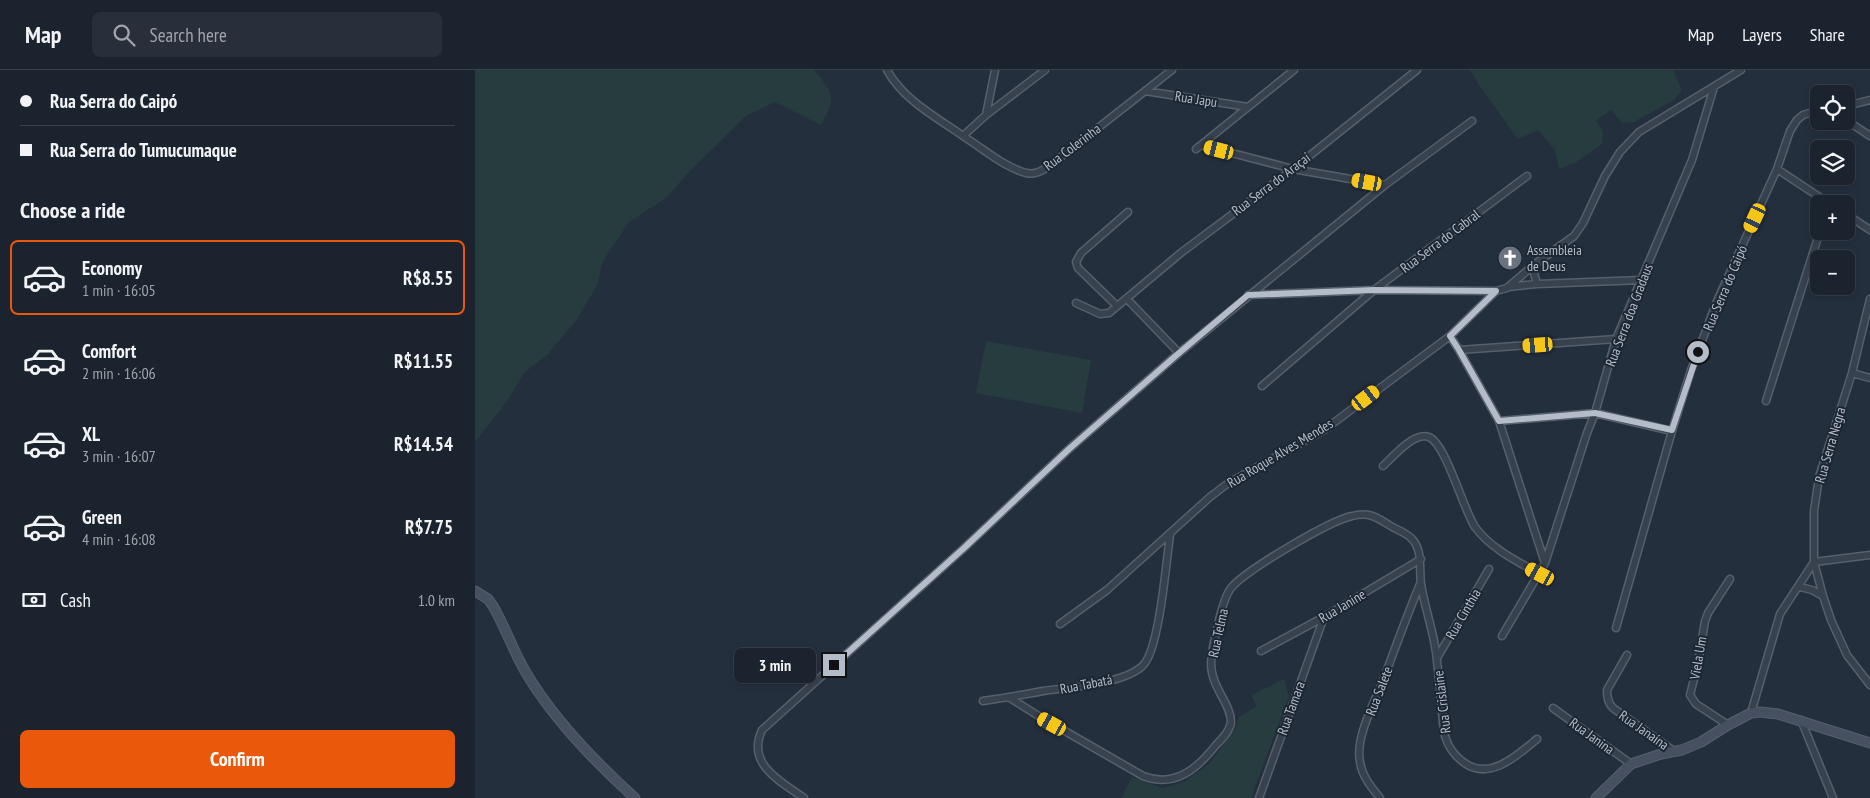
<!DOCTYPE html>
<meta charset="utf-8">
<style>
:root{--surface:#1b232e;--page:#282f3a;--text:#f1f3f6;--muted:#a0a4aa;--line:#39404a;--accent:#ea580c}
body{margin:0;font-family:"PT Sans Narrow",sans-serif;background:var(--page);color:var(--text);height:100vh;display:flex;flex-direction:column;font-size:19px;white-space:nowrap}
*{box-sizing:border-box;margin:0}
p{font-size:16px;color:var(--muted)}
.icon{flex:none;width:28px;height:28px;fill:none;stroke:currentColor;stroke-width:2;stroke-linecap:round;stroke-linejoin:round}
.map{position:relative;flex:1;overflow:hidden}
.side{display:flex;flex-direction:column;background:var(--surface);width:475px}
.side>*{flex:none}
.banner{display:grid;align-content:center;height:110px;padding:0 20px;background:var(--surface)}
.fabs{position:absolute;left:1335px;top:15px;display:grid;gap:10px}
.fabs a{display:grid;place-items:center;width:45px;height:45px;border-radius:8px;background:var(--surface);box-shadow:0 2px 8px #0003,0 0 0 1px var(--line);font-size:25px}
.end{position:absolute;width:22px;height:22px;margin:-11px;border:6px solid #b4bcc9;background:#111;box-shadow:0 0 0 2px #111}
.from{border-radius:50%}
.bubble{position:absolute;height:35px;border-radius:8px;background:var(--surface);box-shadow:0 2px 8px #0003,0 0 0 1px var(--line);font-size:16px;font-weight:800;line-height:35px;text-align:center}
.car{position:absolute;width:15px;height:30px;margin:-15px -8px;border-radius:6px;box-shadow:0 0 4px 1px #0007;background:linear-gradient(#f5c518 24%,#345 0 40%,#f5c518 0 76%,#345 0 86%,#f5c518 0)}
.banner b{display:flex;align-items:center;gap:18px;height:48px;font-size:19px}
.banner b+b{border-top:1px solid var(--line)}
.banner i{width:12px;height:12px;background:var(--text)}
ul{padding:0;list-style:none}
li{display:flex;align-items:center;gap:15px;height:75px;margin:0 10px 8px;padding:0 10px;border:2px solid transparent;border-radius:8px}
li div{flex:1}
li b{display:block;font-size:19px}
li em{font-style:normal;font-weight:800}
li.selected{border-color:var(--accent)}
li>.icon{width:45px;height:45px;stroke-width:1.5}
h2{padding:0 20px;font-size:22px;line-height:60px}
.pay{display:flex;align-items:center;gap:12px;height:55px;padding:0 20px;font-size:19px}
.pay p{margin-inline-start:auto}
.button{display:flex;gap:10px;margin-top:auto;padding:10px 20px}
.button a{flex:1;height:58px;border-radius:8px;background:var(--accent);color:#fff;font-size:20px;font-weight:800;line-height:58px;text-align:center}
header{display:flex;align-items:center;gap:30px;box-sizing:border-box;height:70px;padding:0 25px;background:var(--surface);border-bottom:1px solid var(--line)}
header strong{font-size:24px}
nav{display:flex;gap:28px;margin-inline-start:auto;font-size:18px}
.search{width:350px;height:45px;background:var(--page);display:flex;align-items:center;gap:12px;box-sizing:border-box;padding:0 18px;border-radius:8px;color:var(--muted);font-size:19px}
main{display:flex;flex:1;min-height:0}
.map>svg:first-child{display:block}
.green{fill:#263c3f}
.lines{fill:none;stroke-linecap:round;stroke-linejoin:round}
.street-casing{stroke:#565f6c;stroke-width:9}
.secondary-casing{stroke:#565f6c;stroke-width:11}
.street{stroke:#38414e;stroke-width:6}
.secondary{stroke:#465061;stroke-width:9}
.route{stroke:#b4bcc9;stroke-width:6}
.labels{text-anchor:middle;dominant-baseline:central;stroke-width:4;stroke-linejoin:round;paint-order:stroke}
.street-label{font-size:14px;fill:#b4bcc9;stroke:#1d2633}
.poi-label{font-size:14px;fill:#b4bcc9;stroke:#1d2633;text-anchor:start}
</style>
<header>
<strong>Map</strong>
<div class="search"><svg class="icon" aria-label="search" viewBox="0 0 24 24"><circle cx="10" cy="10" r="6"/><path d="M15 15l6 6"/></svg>Search here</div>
<nav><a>Map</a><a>Layers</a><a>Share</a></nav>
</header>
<main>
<section class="side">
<div class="banner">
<b><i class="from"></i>Rua Serra do Caipó</b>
<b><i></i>Rua Serra do Tumucumaque</b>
</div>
<h2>Choose a ride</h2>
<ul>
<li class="selected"><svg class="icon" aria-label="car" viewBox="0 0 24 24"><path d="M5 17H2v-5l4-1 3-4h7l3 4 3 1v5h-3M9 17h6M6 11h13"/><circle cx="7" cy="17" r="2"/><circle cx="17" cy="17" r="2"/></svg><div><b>Economy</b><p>1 min · 16:05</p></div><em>R$8.55</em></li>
<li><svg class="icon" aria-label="car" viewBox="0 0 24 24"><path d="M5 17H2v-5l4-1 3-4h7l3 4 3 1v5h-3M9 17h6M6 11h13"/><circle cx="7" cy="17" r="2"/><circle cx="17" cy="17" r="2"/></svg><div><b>Comfort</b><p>2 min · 16:06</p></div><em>R$11.55</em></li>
<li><svg class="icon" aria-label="car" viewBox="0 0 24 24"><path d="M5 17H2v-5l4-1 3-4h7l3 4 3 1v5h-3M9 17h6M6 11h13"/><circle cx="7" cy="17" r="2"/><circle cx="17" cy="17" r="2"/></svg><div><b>XL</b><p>3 min · 16:07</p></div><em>R$14.54</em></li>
<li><svg class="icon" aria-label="car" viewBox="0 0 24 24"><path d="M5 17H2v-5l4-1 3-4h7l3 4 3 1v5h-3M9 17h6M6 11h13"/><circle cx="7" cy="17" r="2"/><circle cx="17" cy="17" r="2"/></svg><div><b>Green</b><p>4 min · 16:08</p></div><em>R$7.75</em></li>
</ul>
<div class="pay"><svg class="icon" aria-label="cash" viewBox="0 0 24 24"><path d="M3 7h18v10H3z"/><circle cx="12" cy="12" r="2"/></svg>Cash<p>1.0 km</p></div>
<div class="button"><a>Confirm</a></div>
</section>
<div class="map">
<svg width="1395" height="728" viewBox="0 0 1395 728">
<rect width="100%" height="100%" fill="#242f3e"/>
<path class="green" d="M0,0h339c21,24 22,27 7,55l-46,-23 -29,14 -56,55 -23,26 -38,25 -26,39 -6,25 -22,36 -27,32 -24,19 -16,27 -33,42z
M995,0h203l9,20 -8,10 -40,22 -12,1 -11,-13 -15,11 7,10 -1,13 -26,18 -17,7 -4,-19 -17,-20 -20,9 -39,-54z
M511,271l105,19 -9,53 -106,-20z
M809,609l5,17 -38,102h-130l11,-21 31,11 23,-7 24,-18 25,-34 4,-12 18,-11 -6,-11z"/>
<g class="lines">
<defs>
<path id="street" d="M412,0c17,31 51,48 79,68 19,12 38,29 60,35 9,2 15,-2 22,-6l124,-97
M670,21l103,16
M1371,36l24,-6
M511,45l9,-45
M1371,50l24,16
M488,66l23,-21 59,-45
M726,75l92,24 92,16
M721,79l98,-79
M1302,99l53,35
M1371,144l24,16
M1060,194l-1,9 3,11
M1033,217l29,-3 105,-4
M773,225l126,-5 122,1
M652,229l52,54
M1395,229l-18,74 -33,104 -5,34v51l9,34 8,24 16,35 23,30
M601,233l24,11 9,-1 73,-61 111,-83 124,-99
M642,236l-39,-38 -2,-6 5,-9 47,-41
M975,266l9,14 40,71 46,142
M984,280l157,-11
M1377,303l18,5
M787,316l112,-96 153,-114
M1291,331l54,-170
M1024,351l96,-8 77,18
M908,396c10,-9 30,-34 46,-29 17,7 34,72 46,90 15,21 43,35 65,47
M1339,492l56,-7
M1325,517l12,3 11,6
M585,554l47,-34 103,-93 17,-13 97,-54 126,-94 46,-45 11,-3 28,-24 39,-28 9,-13 22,-47 15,-24 19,-20 102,-62
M1141,558l56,-197 19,-61 26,-69 60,-132 13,-38 7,-11 6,-5 16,-5
M1027,566l43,-73 42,-130 8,-20 21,-74 76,-179 22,-73
M786,581l63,-34 97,-58
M1152,585l-20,35c0,8 1,13 6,18l62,44
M962,588l52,-89
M535,628l27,17 106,61c32,12 54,-7 73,-31 6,-6 14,-14 15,-23 0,-19 -20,-34 -20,-59 1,-15 11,-64 20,-75 15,-18 98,-67 121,-72 16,-4 23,0 37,9 6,4 18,8 23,14 11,11 7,31 9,45 4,26 14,51 16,77 2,17 4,34 5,51 1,8 1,16 3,24 3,10 9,19 17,25 26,22 56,-6 75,-22
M508,631c20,-3 40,-6 60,-10 26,-4 86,-7 102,-28 15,-21 21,-100 25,-128
M1078,638l78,56
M1276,643l29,-99 34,-52
M1326,650l32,78
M1253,655l-32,-21 -6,-9 8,-32 7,-42 3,-8 22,-34
M329,728c-24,-17 -58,-34 -42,-68l202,-182 105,-99 110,-96 206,-168 87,-64
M784,728l65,-181
M905,728c-9,-11 -18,-22 -20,-36 -5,-24 14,-59 23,-81 12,-33 24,-65 37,-97"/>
<path id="secondary" d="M0,521l13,8 5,7c12,21 20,44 32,65 28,48 69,90 110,127
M1121,728l35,-34 30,-10 21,-4 19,-8 27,-17 23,-12 9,-1 18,2 92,29"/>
</defs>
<use href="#street" class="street-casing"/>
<use href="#secondary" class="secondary-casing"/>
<use href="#street" class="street"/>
<use href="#secondary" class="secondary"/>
</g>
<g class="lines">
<path class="route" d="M359,595l130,-117 105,-99 110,-96 69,-58 126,-5 122,1 -46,45 9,14 40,71 96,-8 77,17 26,-78"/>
</g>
<defs>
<symbol id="church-disc" viewBox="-11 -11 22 22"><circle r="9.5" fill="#6b7280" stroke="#1d2633"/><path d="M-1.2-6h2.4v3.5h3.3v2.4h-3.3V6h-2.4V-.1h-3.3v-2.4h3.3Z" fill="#fff"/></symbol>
</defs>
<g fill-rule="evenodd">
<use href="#church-disc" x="1021" y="174" width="28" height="28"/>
</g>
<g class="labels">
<g class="street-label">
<text transform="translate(721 29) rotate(9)">Rua Japu</text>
<text transform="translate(597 77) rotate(-37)">Rua Colerinha</text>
<text transform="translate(796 114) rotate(-37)">Rua Serra do Araçaí</text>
<text transform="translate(965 171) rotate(-37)">Rua Serra do Cabral</text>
<text transform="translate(1250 218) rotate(-67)">Rua Serra do Caipó</text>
<text transform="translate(1154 245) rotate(-69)">Rua Serra doa Gradaus</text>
<text transform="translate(1355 375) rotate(-74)">Rua Serra Negra</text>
<text transform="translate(805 383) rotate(-31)">Rua Roque Alves Mendes</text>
<text transform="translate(867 536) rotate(-31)">Rua Janine</text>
<text transform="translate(988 544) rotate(-60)">Rua Cinthia</text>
<text transform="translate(743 563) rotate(-78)">Rua Telma</text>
<text transform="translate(1223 588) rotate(-80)">Viela Um</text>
<text transform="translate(611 614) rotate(-11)">Rua Tabatá</text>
<text transform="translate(904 621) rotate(-69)">Rua Salete</text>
<text transform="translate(967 632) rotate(-97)">Rua Crislaine</text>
<text transform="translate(816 638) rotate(-70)">Rua Tamara</text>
<text transform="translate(1169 660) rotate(35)">Rua Janaína</text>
<text transform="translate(1117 666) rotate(36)">Rua Janina</text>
</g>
<g class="poi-label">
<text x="1052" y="180">Assembleia<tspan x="1052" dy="16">de Deus</tspan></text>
</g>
</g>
</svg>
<div class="fabs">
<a><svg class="icon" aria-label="locate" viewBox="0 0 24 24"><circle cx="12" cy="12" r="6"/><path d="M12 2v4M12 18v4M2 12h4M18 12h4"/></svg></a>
<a><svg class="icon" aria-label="layers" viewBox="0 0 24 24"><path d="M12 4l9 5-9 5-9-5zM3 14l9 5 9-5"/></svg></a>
<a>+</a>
<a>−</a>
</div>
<i class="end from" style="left:1223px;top:282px"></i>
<i class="end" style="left:359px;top:595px"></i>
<div class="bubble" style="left:259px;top:578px;width:82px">3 min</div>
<i class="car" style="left:744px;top:80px;rotate:284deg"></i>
<i class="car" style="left:892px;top:112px;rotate:280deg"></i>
<i class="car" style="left:1280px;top:148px;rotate:205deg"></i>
<i class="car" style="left:1063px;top:275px;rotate:266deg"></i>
<i class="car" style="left:891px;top:328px;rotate:53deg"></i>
<i class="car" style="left:1065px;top:504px;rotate:298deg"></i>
<i class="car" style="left:577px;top:654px;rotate:299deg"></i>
</div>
</main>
